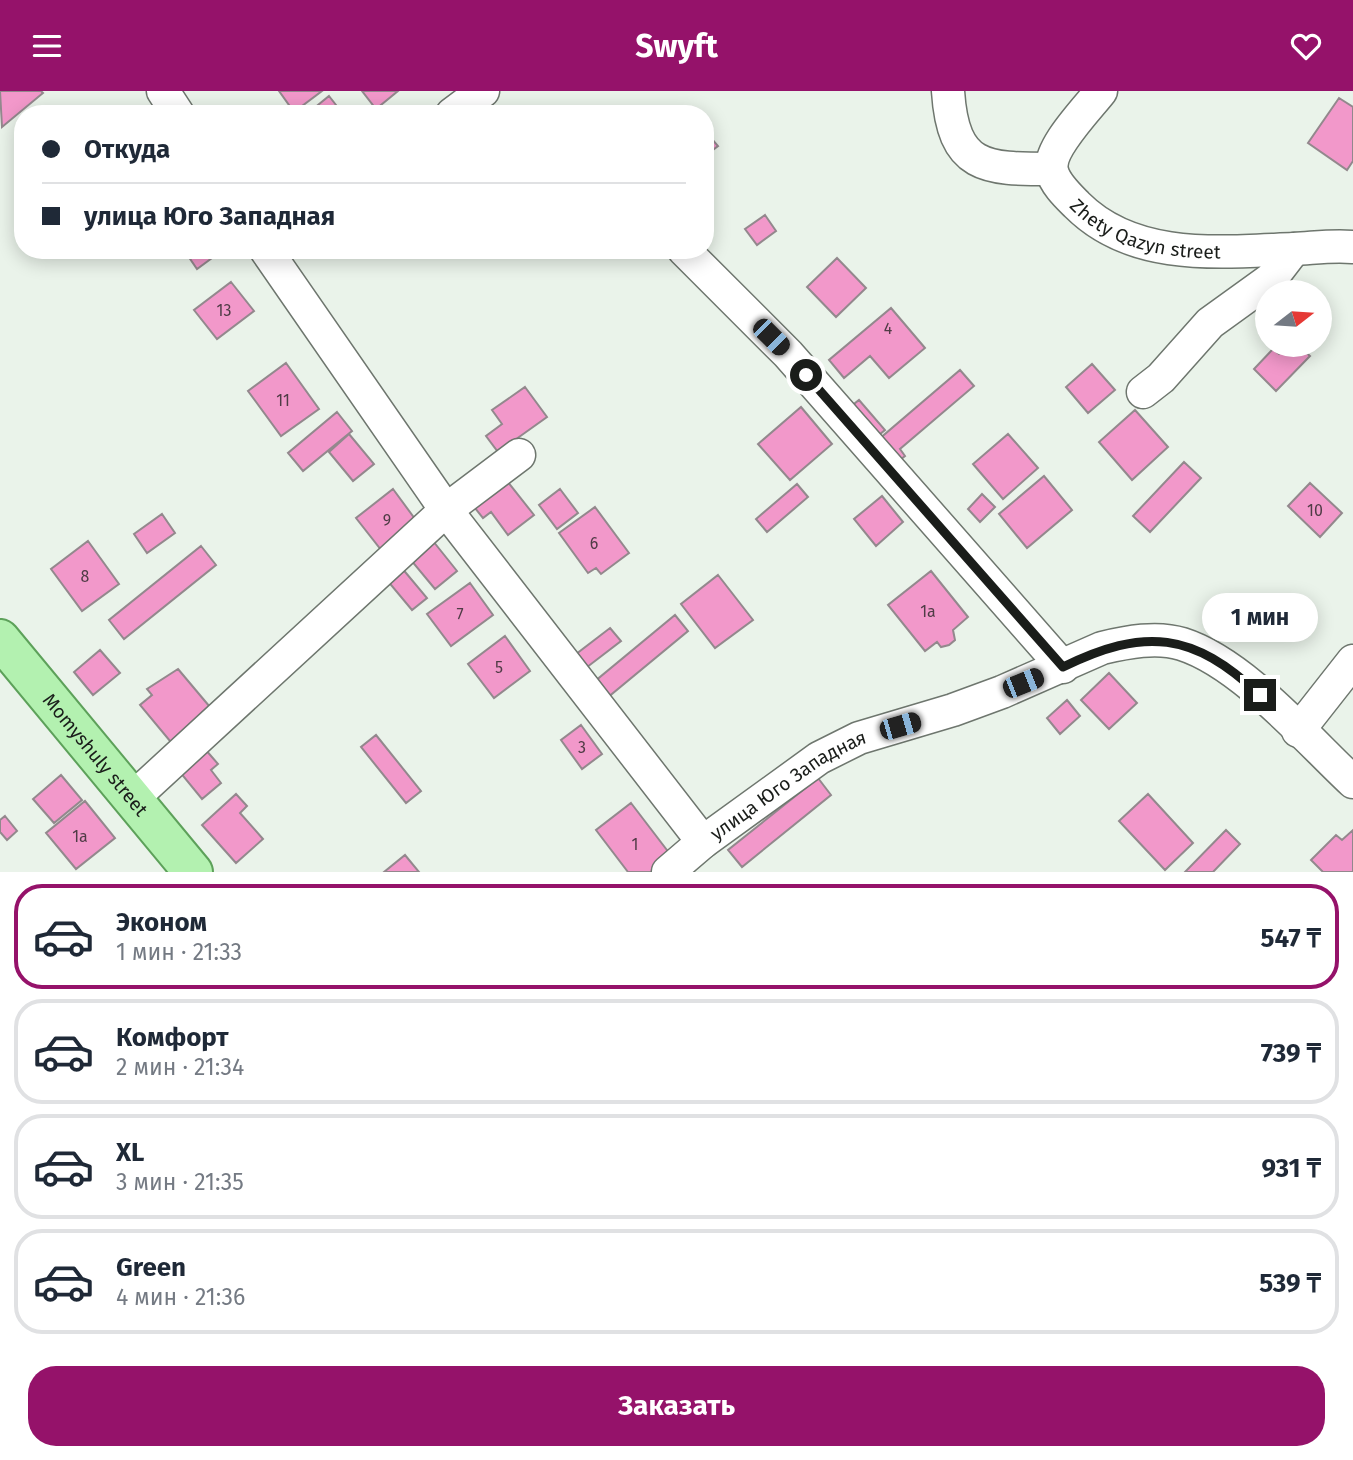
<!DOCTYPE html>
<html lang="ru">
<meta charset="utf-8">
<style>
:root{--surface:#fff;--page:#f2f2f3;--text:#1f2937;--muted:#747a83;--line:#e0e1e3;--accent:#95126a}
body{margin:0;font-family:"Fira Sans",sans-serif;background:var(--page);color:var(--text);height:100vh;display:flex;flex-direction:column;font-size:26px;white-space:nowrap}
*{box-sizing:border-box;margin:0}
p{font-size:23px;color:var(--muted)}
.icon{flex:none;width:38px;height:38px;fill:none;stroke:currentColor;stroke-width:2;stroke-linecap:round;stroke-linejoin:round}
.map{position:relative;height:781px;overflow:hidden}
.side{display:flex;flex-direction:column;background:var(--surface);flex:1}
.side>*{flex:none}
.hud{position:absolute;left:14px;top:14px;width:700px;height:154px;border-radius:28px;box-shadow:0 4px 18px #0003;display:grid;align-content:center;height:154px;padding:0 28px;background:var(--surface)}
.needle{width:46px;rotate:73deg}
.controls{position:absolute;left:1255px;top:189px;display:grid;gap:14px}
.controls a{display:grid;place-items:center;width:77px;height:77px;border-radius:50%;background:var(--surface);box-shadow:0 4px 18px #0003;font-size:35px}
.end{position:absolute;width:32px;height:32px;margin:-16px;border:9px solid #1a1d1a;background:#fff;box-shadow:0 0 0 4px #fff}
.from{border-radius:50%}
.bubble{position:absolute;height:49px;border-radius:24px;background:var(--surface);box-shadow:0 4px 18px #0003;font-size:23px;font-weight:700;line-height:49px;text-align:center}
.car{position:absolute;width:21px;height:42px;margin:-21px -10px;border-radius:9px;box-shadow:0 0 5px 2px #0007;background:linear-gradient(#222 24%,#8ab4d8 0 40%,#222 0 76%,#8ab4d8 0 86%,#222 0)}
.hud b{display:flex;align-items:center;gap:24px;height:66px;font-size:26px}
.hud b+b{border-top:2px solid var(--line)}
.hud i{width:18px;height:18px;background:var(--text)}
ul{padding:12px 0 0;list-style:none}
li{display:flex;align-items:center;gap:21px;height:105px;margin:0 14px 10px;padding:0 14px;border:4px solid var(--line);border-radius:28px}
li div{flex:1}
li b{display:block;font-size:26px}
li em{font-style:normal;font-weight:700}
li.current{border-color:var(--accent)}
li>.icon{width:63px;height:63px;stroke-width:1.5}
.primary-button{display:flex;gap:14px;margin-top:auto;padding:14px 28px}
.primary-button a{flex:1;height:80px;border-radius:28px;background:var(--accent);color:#fff;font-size:28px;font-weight:700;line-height:80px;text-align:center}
header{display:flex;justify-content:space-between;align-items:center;height:91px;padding:0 28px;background:var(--accent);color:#fff;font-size:32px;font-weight:700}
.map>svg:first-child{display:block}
.building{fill:#f298ca;stroke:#93888d;stroke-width:2}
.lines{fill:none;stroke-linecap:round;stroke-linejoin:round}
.minor-casing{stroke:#6e766e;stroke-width:35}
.major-casing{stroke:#5da15a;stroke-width:42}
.minor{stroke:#fff;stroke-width:32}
.major{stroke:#b3f1b0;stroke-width:38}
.route{stroke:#1a1d1a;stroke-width:9}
.labels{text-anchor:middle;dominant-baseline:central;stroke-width:6;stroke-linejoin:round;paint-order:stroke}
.number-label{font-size:16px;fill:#503c46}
.street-label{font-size:19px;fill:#1a1d1a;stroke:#fbfffb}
</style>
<header><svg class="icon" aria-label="menu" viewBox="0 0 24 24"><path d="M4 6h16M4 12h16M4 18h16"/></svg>Swyft<svg class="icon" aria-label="heart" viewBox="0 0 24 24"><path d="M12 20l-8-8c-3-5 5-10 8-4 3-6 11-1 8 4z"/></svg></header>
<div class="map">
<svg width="1353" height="781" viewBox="0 0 1353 781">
<rect width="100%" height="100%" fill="#eaf3ea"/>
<path class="building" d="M0,0h41l2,2 -41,34z
M279,0h43l-28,21z
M362,0h36l-22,18z
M329,5l14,18h-36z
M1339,7l14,9v54l-6,9 -39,-27z
M705,40l13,15 -13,10z
M765,124l11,16 -19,14 -12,-16z
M184,159h23l5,8 -15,11z
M837,167l29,30 -30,29 -29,-30z
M231,191l23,29 -37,28 -23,-29z
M891,217l34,40 -36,30 -19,-22 -26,22 -15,-18z
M1288,254h10l12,11 -34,35 -22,-22 19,-20 6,5z
M286,272l33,46 -38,27 -33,-45z
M1092,273l23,26 -27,23 -22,-26z
M960,279l14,16 -74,63 5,7 -9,7 -18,-23z
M525,296l22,30 -49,35 -12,-16 16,-12 -10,-14z
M859,309l26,30 -10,8 -26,-30z
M801,316l31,37 -42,36 -32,-36z
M1135,319l33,37 -36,33 -33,-38z
M337,321l15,19 -49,40 -15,-18z
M349,343l25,30 -21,17 -24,-29z
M1008,343l30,34 -35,31 -30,-35z
M1184,371l17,16 -51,54 -17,-16z
M1044,385l28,34 -45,38 -28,-34z
M504,386l30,38 -26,20 -17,-23 -8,6 -12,-15z
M1310,392l32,30 -22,24 -32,-31z
M797,393l11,13 -41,35 -11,-13z
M393,398l25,34 -36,28 -26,-33z
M560,398l18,24 -21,16 -18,-24z
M982,403l13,13 -15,15 -12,-13z
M882,405l21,26 -27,24 -22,-27z
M595,416l34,46 -28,21 -5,-6 -8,5 -29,-40z
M162,423l13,19 -28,20 -13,-19z
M88,450l31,43 -37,27 -31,-42z
M433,450l24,30 -22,18 -25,-30z
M201,455l15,19 -92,74 -15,-19z
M401,476l26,31 -15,12 -26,-31z
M931,480l37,46 -15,13 2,10 -6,5 -8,2 -4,-5 -12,9 -37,-46z
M718,484l35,45 -38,28 -34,-44z
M470,492l23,32 -42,31 -24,-32z
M675,524l13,16 -81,67 -13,-16z
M610,537l11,13 -39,30 -11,-13z
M505,545l25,35 -36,27 -26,-34z
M100,559l20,23 -27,22 -19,-23z
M178,578l37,44 -40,34 -35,-42 12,-10 -5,-6z
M1109,582l28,30 -28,26 -28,-29z
M1067,609l13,16 -20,18 -13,-16z
M581,634l21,29 -20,15 -21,-29z
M376,644l45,56 -15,12 -45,-56z
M205,658l13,15 -7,6 10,13 -19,16 -23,-28z
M61,684l21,25 -28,23 -21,-24z
M818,687l13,17 -89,72 -14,-17z
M236,703l11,12 -7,7 23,26 -27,24 -34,-38z
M1148,703l45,49 -28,27 -46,-49z
M85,710l30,37 -39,31 -30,-36z
M631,712l42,55 -19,14h-26l-32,-42z
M5,725l12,15 -10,9 -7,-8v-12z
M1226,739l14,14 -27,28h-28z
M1353,739v42h-30l-12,-12 25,-25 6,5z
M405,764l14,17h-35z"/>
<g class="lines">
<defs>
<g id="minor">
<path d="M163,0l15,23"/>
<path d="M948,0c5,78 37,78 103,78"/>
<path id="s1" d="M1101,0c-13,17 -54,58 -49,80 3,13 16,25 25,34 57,57 144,47 217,44 20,-1 39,-4 59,-2"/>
<path d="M452,23l31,-23"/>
<path d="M266,159l180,260 257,332"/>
<path d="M684,159l104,104 275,313"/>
<path d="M1143,301l18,-14 49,-55 61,-44 23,-30"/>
<path d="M1298,640l55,-70"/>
<path d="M132,708l314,-289 73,-55"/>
<path id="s2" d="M668,781l35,-30 116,-84 40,-20 94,-28 49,-18 100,-44c25,-6 55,-12 80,-4 60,19 125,95 171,138"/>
</g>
<g id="major">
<path id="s3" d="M0,548l193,233"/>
</g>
</defs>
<use href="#minor" class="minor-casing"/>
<use href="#major" class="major-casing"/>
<use href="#minor" class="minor"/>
<use href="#major" class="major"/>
</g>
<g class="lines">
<path class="route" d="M806,284l257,292c82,-40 130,-35 197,28"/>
</g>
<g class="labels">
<g class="number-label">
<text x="224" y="219">13</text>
<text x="888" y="237">4</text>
<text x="283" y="309">11</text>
<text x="1315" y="419">10</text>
<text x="387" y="429">9</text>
<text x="594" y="452">6</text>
<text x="85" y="485">8</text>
<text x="928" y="520">1а</text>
<text x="460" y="523">7</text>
<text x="499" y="576">5</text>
<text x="582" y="656">3</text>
<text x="80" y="745">1а</text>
<text x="635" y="753">1</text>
</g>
<g class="street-label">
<text stroke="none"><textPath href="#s1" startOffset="214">Zhety Qazyn street</textPath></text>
<text stroke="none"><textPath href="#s3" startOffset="150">Momyshuly street</textPath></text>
<text stroke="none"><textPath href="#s2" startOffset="149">улица Юго Западная</textPath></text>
</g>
</g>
</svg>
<div class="controls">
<a><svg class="needle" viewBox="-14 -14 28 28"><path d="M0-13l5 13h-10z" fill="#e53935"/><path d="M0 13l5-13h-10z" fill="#747a83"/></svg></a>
</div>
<i class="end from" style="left:806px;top:284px"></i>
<i class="end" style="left:1260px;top:604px"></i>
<div class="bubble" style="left:1202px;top:502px;width:116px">1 мин</div>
<i class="car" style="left:771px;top:246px;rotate:135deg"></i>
<i class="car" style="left:1023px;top:592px;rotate:68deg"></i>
<i class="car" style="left:900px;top:635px;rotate:74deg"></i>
<div class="hud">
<b><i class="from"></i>Откуда</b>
<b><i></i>улица Юго Западная</b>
</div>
</div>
<section class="side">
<ul>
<li class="current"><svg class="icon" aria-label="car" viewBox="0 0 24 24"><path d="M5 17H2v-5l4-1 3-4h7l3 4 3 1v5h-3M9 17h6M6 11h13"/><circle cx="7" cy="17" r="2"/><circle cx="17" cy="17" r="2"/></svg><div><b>Эконом</b><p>1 мин · 21:33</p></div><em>547 ₸</em></li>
<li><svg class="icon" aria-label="car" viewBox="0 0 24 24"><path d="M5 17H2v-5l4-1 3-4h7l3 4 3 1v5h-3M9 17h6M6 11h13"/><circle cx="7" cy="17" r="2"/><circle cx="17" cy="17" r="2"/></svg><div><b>Комфорт</b><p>2 мин · 21:34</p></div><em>739 ₸</em></li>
<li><svg class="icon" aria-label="car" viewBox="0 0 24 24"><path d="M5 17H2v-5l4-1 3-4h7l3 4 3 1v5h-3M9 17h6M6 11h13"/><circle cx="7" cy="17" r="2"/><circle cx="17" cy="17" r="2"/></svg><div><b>XL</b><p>3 мин · 21:35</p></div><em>931 ₸</em></li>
<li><svg class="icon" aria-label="car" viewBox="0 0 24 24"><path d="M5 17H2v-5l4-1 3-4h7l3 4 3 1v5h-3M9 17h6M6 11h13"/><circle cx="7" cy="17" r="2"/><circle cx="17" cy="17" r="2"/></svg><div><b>Green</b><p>4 мин · 21:36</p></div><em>539 ₸</em></li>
</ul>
<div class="primary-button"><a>Заказать</a></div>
</section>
